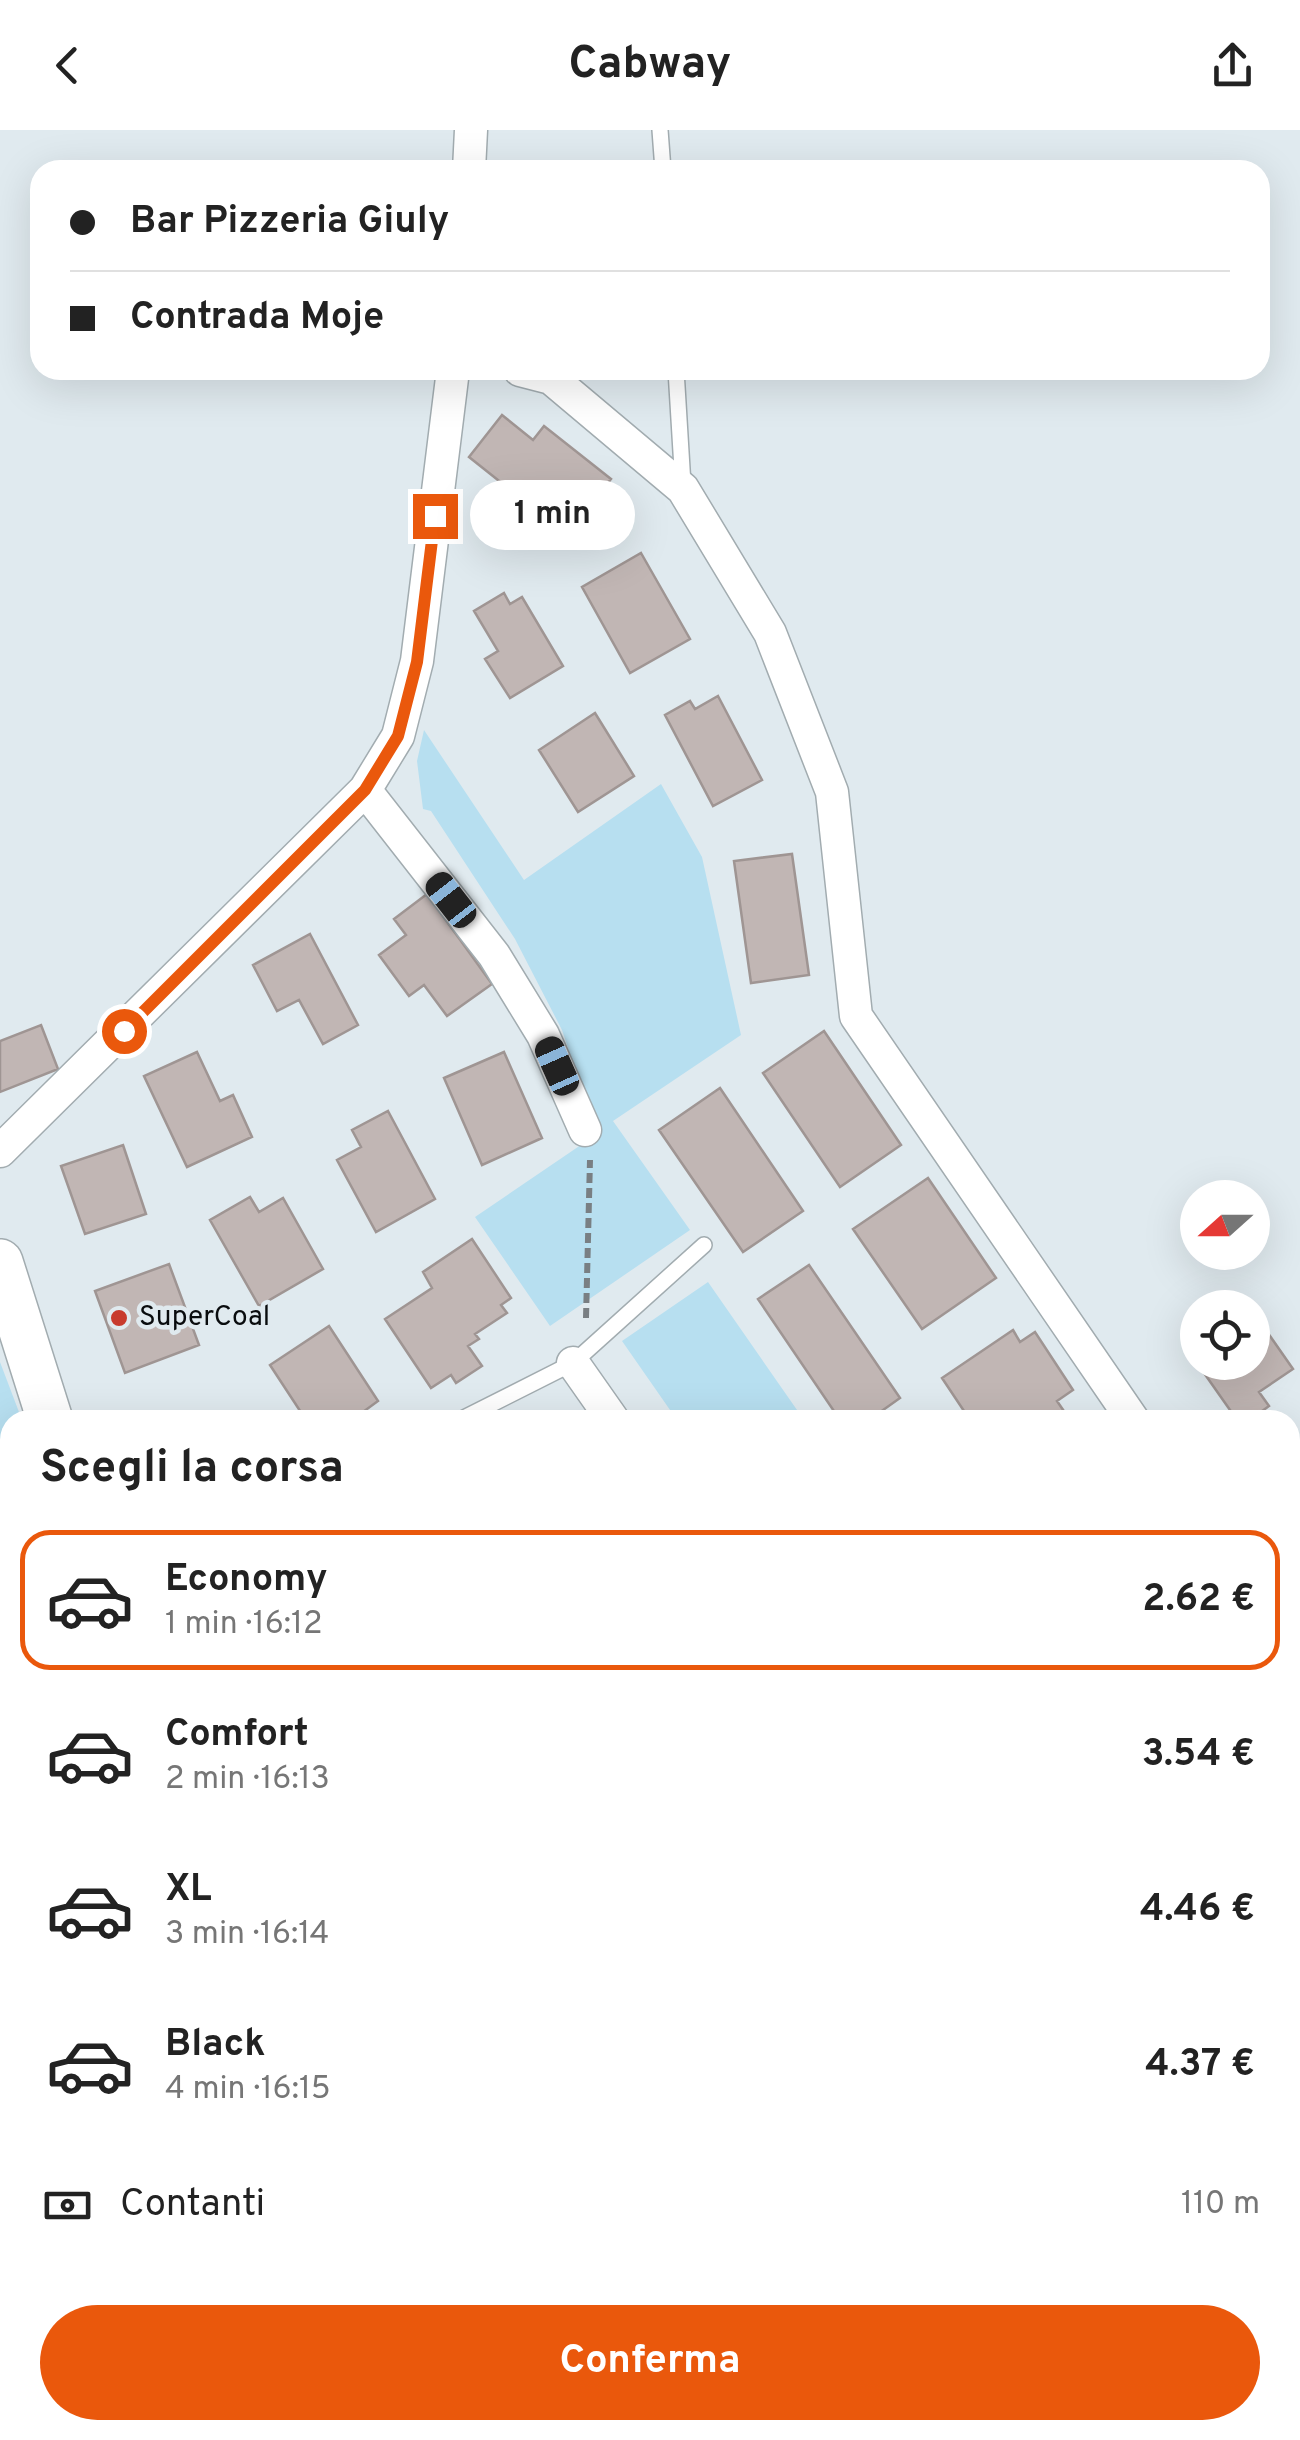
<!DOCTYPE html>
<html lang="it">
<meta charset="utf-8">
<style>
:root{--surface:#fff;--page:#f2f2f2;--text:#222;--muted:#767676;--line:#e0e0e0;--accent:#ea580c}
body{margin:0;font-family:Overpass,sans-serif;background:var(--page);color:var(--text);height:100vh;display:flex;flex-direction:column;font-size:38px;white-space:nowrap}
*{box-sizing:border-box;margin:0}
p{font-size:32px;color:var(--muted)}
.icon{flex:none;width:55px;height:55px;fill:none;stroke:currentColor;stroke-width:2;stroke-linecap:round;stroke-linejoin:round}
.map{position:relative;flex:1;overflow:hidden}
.sheet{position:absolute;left:0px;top:1280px;width:1300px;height:1030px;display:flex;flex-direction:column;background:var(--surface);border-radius:30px 30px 0 0;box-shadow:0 10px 40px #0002}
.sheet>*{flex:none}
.guide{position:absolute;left:30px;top:30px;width:1240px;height:220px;border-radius:30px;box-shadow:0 10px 40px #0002;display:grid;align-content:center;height:220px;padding:0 40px;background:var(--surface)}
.needle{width:65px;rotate:249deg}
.fabs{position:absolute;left:1180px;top:1050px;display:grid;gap:20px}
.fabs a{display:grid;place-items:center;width:90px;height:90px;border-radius:50%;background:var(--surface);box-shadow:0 10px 40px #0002;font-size:50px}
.end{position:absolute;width:45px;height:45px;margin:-22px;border:12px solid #ea580c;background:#fff;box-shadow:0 0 0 5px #fff}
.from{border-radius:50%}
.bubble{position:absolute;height:70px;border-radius:35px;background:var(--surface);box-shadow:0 10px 40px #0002;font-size:32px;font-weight:700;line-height:70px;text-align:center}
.car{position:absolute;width:30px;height:60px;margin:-30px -15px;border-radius:12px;box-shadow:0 0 8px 2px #0007;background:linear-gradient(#222 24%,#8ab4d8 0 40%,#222 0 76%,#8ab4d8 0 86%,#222 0)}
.guide b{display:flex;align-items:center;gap:35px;height:95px;font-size:38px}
.guide b+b{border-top:2px solid var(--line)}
.guide i{width:25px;height:25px;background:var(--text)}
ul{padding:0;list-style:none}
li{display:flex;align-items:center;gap:30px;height:140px;margin:0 20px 15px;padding:0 20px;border:5px solid transparent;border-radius:30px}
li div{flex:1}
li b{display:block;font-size:38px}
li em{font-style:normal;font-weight:700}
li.current{border-color:var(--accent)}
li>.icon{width:90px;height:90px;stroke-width:1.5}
h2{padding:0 40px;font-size:45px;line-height:120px}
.pay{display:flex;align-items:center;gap:25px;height:110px;padding:0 40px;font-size:38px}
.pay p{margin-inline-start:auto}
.cta{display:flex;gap:20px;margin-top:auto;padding:20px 40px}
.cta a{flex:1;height:115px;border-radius:60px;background:var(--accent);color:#fff;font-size:40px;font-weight:700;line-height:115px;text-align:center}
header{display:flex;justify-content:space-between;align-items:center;height:130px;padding:0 40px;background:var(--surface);font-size:45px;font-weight:700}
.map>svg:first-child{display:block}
.green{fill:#b7dff0}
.building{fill:#c1b6b4;stroke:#9f9593;stroke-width:2.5}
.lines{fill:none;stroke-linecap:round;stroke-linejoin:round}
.lane-casing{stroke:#a2acb0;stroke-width:18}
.street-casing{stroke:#a2acb0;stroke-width:35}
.secondary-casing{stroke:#a2acb0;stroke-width:48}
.path{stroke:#797f83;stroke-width:6;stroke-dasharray:10 5;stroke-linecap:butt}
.lane{stroke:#fff;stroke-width:15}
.street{stroke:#fff;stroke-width:32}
.secondary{stroke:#fff;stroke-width:45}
.route{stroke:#ea580c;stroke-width:12}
.poi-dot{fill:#c83b2e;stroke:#e0eaef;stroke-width:4}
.labels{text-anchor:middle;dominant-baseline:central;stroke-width:9;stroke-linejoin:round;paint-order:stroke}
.poi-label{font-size:28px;fill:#090c0e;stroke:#e0eaef;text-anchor:start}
</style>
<header><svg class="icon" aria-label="back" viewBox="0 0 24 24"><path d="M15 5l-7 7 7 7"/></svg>Cabway<svg class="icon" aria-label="share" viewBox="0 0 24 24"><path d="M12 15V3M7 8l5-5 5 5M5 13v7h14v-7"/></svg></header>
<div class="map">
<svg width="1300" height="2310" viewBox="0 0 1300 2310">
<rect width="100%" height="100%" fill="#e0eaef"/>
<path class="green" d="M424,600l100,150 137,-96 41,73 39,178 -128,86 77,109 -140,96 -75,-109 122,-83 -35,-104 -47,-91 -84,-128 -8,-2 -6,-48z
M708,1152l96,138h-127l-55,-79z
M0,1232l22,58h-12v248l-10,-9z
M1290,1571l10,18v135l-10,5z"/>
<path class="building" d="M502,285l31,25 11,-14 67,53 -27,34 -9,-6 -30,37 -30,-24 13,-16 -59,-47z
M641,423l49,86 -60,34 -48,-86z
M504,463l6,11 12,-7 41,69 -53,32 -25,-39 13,-8 -24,-40z
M718,566l44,84 -49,26 -48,-91 25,-14 5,8z
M595,583l39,63 -56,36 -39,-62z
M792,724l17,121 -58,8 -17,-122z
M427,764l65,90 -45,32 -23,-31 -15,11 -30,-41 27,-20 -12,-16z
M310,804l48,91 -35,19 -24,-44 -22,11 -24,-46z
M41,895l17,44 -58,23v-51z
M824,901l77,114 -61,42 -77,-114z
M197,922l23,49 13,-6 19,42 -65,30 -43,-91z
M504,922l38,86 -60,27 -38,-87z
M720,958l83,123 -60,41 -84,-122z
M388,981l47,88 -59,33 -39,-72 24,-13 -9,-17z
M123,1015l23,69 -61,20 -24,-68z
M928,1048l68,100 -74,51 -69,-100z
M250,1067l9,15 24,-14 40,71 -64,37 -49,-86z
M472,1109l39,59 -10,7 6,8 -32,21 4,5 -11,7 14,20 -26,17 -5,-8 -20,13 -46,-69 47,-31 -9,-16z
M169,1134l30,81 -74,28 -30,-82z
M809,1135l91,133 -31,22h-29l-82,-121z
M1254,1183l39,56 -34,23 10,14 -19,14h-13l-54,-77 15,-10v29h54z
M329,1196l49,75 -26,19h-46l-36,-55z
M1013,1200l7,12 15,-10 38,58 -16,11 13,19h-100l-28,-42z
M0,1541l10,8v11l-10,12z
M10,1659v33l-10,-9v-12z
M1290,1817l10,5v38l-10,22z
M0,1898l10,9v62l-10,12z
M1290,2019l10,13v126l-10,8z
M0,2096l10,8v14l-10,13z
M74,2300h108l-8,10h-108z
M395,2300h140l-8,10h-137z
M888,2300h31l7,10h-52z"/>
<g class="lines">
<defs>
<path id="lane" d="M660,0l3,40
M676,240l7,115
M460,1290l113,-57 131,-118
M1290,1391l10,-6"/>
<path id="street" d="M469,40l2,-40
M520,240l31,8 132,111 87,144 62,159 24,224 277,404
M365,660l129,165 49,80 42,95
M0,1021l365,-361 33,-54 19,-75 36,-291
M573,1233l40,57
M1290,1518l10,14
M0,1725l10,8
M1290,1764l10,-4
M0,2056l10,8
M312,2300l13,10
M0,2308l10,-13
M1180,2310l2,-10"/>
<path id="secondary" d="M0,1132l50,158
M666,2300l7,10"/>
</defs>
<use href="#lane" class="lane-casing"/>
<use href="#street" class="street-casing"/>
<use href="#secondary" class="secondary-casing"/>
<path class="path" d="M586,1188l4,-158
M0,1535l10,8"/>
<use href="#lane" class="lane"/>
<use href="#street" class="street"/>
<use href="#secondary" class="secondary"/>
</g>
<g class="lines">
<path class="route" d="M124,901l241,-241 33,-54 19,-74 18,-146"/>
</g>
<circle class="poi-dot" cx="119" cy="1188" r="10"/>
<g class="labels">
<g class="poi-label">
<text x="139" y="1188">SuperCoal</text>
</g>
</g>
</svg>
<div class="fabs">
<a><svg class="needle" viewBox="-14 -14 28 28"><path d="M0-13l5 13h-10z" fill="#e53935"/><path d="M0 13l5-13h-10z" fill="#767676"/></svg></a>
<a><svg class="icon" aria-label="locate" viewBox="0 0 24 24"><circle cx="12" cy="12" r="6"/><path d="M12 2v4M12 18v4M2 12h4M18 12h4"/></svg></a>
</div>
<i class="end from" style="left:124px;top:901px"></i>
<i class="end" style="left:435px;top:386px"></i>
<div class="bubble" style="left:470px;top:350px;width:165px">1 min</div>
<i class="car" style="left:451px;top:770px;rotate:322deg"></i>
<i class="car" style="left:557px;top:936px;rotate:336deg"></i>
<div class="guide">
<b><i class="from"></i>Bar Pizzeria Giuly</b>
<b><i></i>Contrada Moje</b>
</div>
<section class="sheet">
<h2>Scegli la corsa</h2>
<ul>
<li class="current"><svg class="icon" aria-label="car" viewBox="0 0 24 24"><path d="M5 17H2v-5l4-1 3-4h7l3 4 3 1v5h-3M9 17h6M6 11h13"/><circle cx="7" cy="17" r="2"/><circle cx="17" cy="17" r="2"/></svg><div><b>Economy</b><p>1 min · 16:12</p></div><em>2.62 €</em></li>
<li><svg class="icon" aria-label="car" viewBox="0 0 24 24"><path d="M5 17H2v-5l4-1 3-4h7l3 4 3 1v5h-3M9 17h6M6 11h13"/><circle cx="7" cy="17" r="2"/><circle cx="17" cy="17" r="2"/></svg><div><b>Comfort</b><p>2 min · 16:13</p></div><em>3.54 €</em></li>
<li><svg class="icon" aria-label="car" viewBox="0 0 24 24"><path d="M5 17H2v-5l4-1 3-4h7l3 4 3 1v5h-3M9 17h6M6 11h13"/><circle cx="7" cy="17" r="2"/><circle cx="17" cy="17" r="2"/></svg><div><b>XL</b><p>3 min · 16:14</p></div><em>4.46 €</em></li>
<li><svg class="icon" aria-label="car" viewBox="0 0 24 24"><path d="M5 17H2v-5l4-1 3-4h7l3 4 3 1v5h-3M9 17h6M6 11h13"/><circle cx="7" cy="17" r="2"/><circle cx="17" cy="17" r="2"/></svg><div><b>Black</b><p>4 min · 16:15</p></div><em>4.37 €</em></li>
</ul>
<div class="pay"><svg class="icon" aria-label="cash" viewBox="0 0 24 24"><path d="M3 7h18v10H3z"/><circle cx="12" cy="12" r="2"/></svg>Contanti<p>110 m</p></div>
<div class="cta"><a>Conferma</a></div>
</section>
</div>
